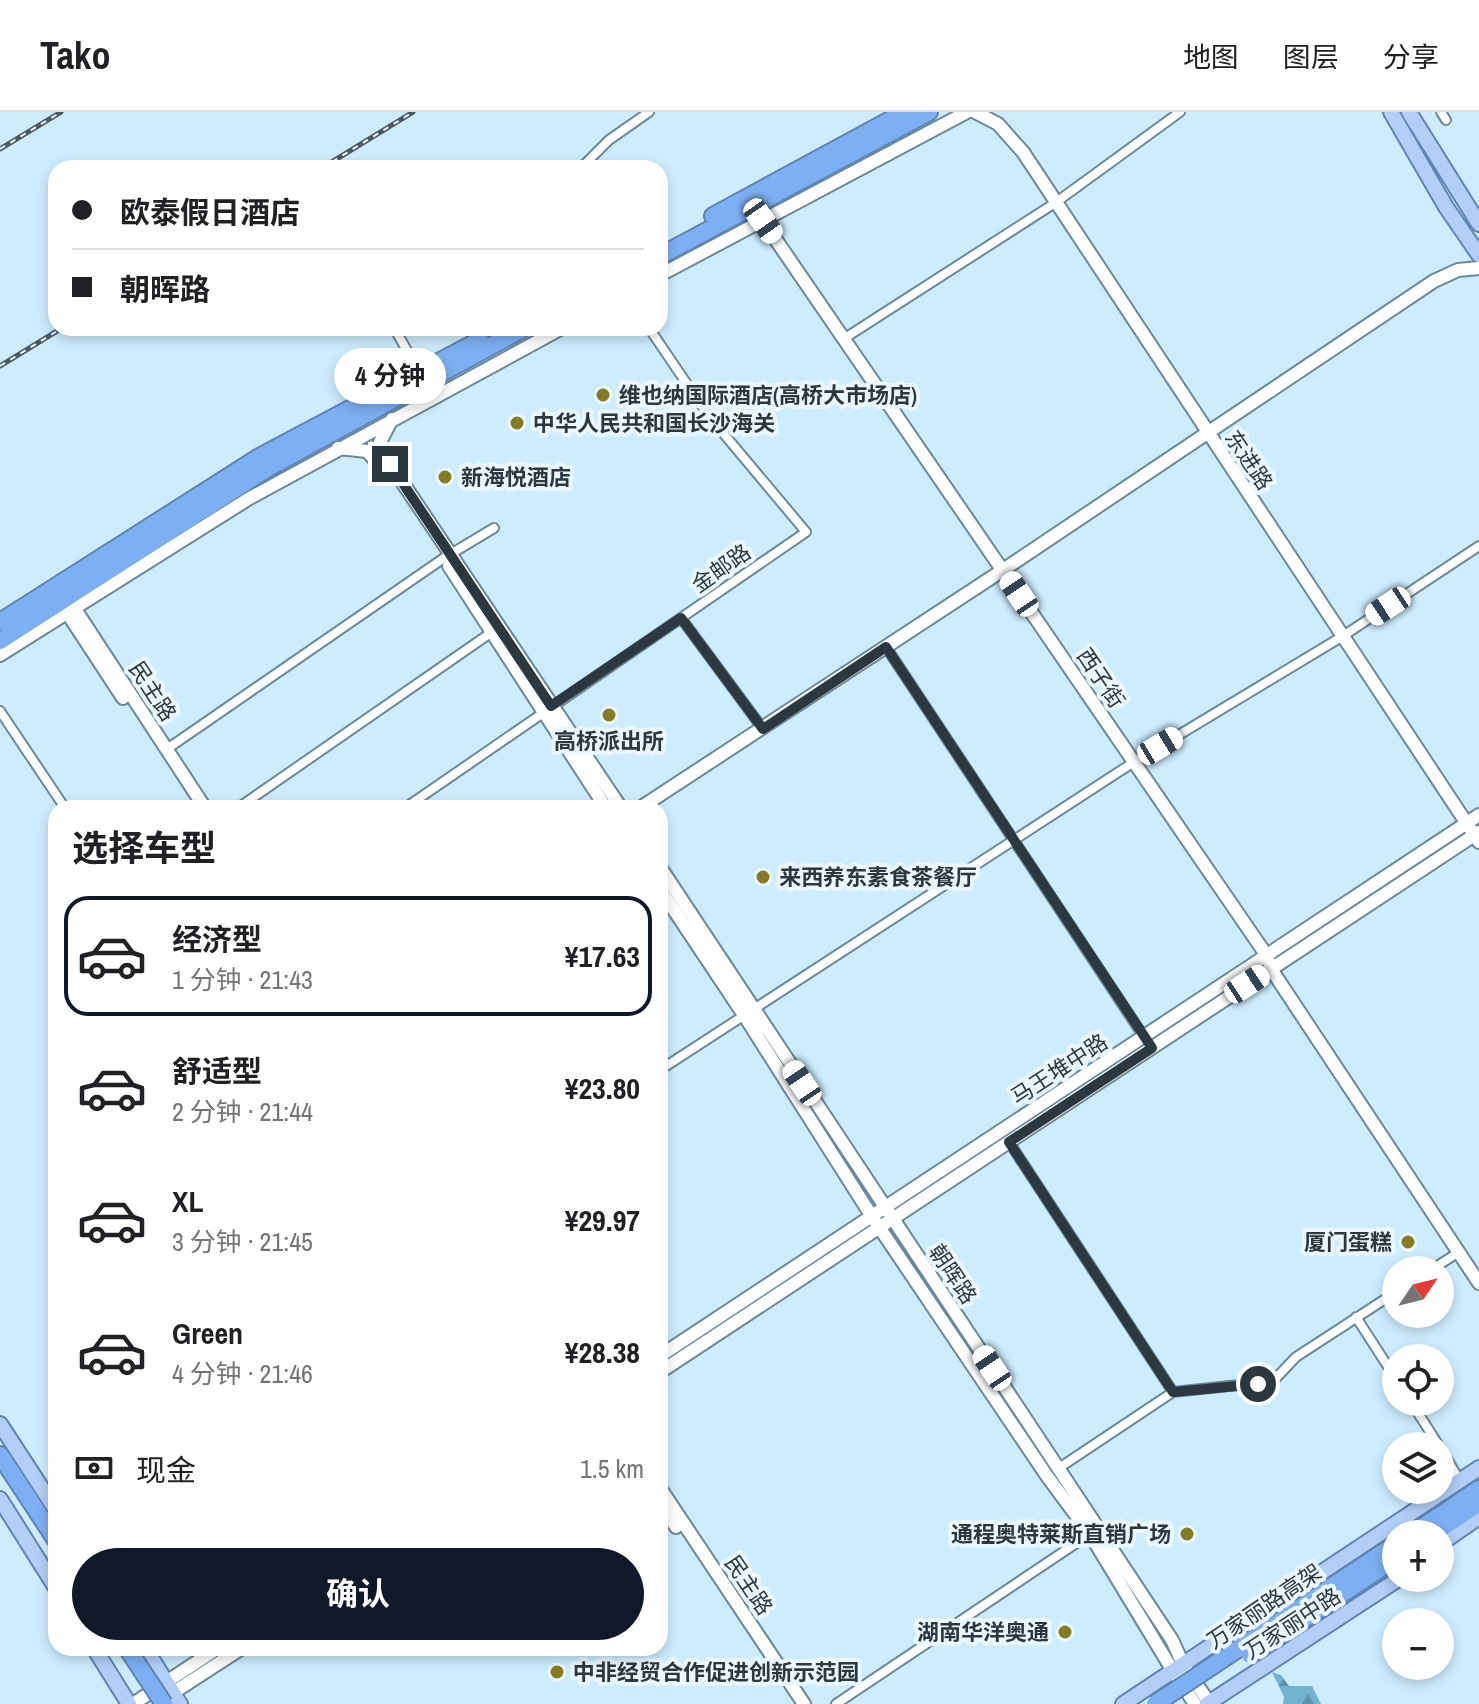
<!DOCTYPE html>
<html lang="zh">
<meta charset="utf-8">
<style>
:root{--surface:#fff;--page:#f6f6f6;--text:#202124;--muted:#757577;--line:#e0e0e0;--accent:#111827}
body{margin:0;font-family:"Archivo Narrow","Noto Sans SC",sans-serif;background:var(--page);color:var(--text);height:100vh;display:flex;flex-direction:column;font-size:30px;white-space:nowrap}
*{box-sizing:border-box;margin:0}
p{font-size:26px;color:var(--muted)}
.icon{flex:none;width:44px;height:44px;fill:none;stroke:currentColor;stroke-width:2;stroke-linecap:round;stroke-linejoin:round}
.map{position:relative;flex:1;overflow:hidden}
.panel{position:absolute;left:48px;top:688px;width:620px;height:856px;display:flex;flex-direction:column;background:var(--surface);border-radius:24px;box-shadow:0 4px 12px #0003}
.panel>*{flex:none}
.banner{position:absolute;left:48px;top:48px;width:620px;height:176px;border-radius:24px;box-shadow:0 4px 12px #0003;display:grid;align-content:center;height:176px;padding:0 24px;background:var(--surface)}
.needle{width:52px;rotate:55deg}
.fabs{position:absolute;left:1382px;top:1144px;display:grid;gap:16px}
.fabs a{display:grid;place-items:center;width:72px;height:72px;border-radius:50%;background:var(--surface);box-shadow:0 4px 12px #0003;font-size:40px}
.end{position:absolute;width:36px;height:36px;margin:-18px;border:10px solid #2c383f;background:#fff;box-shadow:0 0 0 4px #fff}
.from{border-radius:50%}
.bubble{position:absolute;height:56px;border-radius:28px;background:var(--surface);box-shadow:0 4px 12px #0003;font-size:26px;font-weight:700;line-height:56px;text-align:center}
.car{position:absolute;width:24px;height:48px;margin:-24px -12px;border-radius:10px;box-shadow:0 0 6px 2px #0007;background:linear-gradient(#fff 24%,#345 0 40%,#fff 0 76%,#345 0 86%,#fff 0)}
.banner b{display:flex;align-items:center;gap:28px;height:76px;font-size:30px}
.banner b+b{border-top:2px solid var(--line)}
.banner i{width:20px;height:20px;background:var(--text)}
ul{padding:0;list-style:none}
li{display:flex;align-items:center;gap:24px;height:120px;margin:0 16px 12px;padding:0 8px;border:4px solid transparent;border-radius:24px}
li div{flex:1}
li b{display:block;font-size:30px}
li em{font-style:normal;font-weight:700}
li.active{border-color:var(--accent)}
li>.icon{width:72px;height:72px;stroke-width:1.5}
h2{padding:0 24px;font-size:36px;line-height:96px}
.pay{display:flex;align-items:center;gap:20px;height:88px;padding:0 24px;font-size:30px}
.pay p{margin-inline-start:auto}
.action{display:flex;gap:16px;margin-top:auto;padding:16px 24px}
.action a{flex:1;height:92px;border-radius:48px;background:var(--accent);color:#fff;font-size:32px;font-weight:700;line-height:92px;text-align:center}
header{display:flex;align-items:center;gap:48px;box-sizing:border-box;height:112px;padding:0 40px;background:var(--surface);border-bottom:2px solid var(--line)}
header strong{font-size:38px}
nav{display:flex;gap:44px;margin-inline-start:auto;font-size:28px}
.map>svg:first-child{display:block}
.forest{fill:url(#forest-firs)}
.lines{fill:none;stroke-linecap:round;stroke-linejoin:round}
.street-casing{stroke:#6c8999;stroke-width:12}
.secondary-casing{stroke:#6c8999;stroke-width:16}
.primary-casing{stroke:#6185b3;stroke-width:18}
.highway-casing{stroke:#6185b3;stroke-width:20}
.street{stroke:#fff;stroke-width:8}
.secondary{stroke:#fff;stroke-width:12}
.primary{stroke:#b1cff7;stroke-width:14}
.highway{stroke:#7daff2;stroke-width:16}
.rail-casing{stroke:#4a5a63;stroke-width:5}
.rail{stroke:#eaf7fe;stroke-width:2;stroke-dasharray:6;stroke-linecap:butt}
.highway-bridge-casing{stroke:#6185b3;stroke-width:20;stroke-linecap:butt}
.highway-bridge{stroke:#7daff2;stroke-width:16}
.route{stroke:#2c383f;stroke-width:10}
.poi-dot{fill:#847b22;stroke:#eaf7fe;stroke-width:3}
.labels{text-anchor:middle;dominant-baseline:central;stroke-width:8;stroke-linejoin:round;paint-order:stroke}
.poi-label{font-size:22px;font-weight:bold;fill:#2c383f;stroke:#eaf7fe;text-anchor:start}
.street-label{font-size:22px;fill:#2c383f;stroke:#eaf7fe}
</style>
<header>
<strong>Tako</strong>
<nav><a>地图</a><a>图层</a><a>分享</a></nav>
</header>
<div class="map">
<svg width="1479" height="1592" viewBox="0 0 1479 1592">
<defs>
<pattern id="forest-firs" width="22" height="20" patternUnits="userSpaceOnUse" patternTransform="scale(2)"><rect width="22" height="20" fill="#74b2d1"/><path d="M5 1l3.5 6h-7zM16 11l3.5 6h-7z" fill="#5f92ab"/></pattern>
</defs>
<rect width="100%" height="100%" fill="#cdedfe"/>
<path class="forest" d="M1272,1560l9,3 8,11h23l9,18h-38l1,-7z"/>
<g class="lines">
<defs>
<path id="street" d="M1441,0l5,8
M581,56l28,-28 40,-28
M394,216l25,43
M845,226l210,-135 125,-91
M681,506l82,111
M886,535l260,393
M0,599l65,97
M167,637l277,-191 50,-30
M238,696l254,-176
M405,696l401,-276 -98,-117 -59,-87
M660,958l474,-308 209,-126 136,-90
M1009,1030l164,250
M1431,1158l28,-18
M1356,1205l40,62
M1411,1290l28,44
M1440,1335l20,34
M1059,1356l114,-76 94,-10 10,-5 19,-20 100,-65
M836,1592l254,-170"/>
<path id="secondary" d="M975,0l23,12 25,28 456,690
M763,109l504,735 4,13 208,314
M660,163l307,-163
M392,307l-12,23 10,22 231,344
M338,336l29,3 23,26
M449,454l157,242
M71,491l134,205
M68,502l55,84
M0,543l248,-156 314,-171
M640,696l363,-238 431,-289 24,-11 21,-2
M660,755l512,773 11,24 27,40
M660,777l84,126 127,200 176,261 43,58 83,137 22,33
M660,1244l819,-541
M660,1260l819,-540
M660,1376l144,216
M660,1391l16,24
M168,1584l74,-48
M133,1592l85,-56"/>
<path id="primary" d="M1391,0l55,95 33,48
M1409,0l70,112
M0,1312l56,86
M0,1387l56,89
M1440,1432l39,-27
M94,1536l35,56
M145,1536l35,56
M1123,1592l356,-236
M1207,1592l193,-126"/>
<path id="highway" d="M713,104l192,-104
M660,144l269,-144
M0,510l261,-166 219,-116
M0,529l268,-173 256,-140
M0,1343l56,85
M1412,1422l67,-45
M1433,1422l46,-31"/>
</defs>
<use href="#street" class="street-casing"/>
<use href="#secondary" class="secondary-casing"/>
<use href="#primary" class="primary-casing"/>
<use href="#highway" class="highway-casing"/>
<use href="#street" class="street"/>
<use href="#secondary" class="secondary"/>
<use href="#primary" class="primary"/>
<use href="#highway" class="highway"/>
<defs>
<path id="rail" d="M0,37l61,-37
M322,56l91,-56
M0,254l62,-38"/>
</defs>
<use href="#rail" class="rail-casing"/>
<use href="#rail" class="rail"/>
<defs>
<path id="highway-bridge" d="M127,1536l37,56
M1250,1543l146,-97
M1155,1592l241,-160"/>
</defs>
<use href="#highway-bridge" class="highway-bridge-casing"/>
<use href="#highway-bridge" class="highway-bridge"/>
</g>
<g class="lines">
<path class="route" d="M390,352l161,242 130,-88 82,111 123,-82 266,401 -143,94 164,250 85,-8"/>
</g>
<g class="poi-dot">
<circle cx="603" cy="283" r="8"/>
<circle cx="517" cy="311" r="8"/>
<circle cx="445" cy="365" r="8"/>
<circle cx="609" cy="603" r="8"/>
<circle cx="763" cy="765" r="8"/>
<circle cx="1408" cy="1130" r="8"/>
<circle cx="1187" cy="1422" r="8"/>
<circle cx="1065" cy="1520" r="8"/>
<circle cx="557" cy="1560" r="8"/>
</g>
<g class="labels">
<g class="poi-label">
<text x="619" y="283">维也纳国际酒店(高桥大市场店)</text>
<text x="533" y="311">中华人民共和国长沙海关</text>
<text x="461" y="365">新海悦酒店</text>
<text x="609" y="629" text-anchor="middle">高桥派出所</text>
<text x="779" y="765">来西养东素食茶餐厅</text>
<text x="1392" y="1130" text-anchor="end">厦门蛋糕</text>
<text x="1171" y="1422" text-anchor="end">通程奥特莱斯直销广场</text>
<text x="1049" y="1520" text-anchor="end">湖南华洋奥通</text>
<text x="573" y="1560">中非经贸合作促进创新示范园</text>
</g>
<g class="street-label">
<text transform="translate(1249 348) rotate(56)">东进路</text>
<text transform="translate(721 456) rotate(-35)">金邮路</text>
<text transform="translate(1101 566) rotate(56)">西子街</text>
<text transform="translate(153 579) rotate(57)">民主路</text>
<text transform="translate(1059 957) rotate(-33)">马王堆中路</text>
<text transform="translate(953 1162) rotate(56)">朝晖路</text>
<text transform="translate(749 1473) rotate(56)">民主路</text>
<text transform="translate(1264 1494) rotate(-34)">万家丽路高架</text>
<text transform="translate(1292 1511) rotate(-33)">万家丽中路</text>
</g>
</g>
</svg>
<div class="fabs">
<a><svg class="needle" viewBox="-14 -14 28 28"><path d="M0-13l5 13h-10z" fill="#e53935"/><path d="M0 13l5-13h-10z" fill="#757577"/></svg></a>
<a><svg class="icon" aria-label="locate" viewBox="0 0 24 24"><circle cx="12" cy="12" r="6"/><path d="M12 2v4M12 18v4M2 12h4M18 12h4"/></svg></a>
<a><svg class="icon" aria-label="layers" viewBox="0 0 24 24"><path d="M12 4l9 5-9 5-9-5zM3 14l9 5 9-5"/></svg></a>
<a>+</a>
<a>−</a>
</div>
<i class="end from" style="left:1258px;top:1272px"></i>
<i class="end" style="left:390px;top:352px"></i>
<div class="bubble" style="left:334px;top:236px;width:112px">4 分钟</div>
<i class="car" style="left:763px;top:109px;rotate:145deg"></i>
<i class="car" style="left:1019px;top:482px;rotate:326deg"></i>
<i class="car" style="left:1388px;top:494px;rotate:237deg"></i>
<i class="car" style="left:1160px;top:634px;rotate:59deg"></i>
<i class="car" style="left:1247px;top:872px;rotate:57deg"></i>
<i class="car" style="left:802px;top:971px;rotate:326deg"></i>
<i class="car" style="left:992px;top:1256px;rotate:326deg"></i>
<div class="banner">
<b><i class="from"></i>欧泰假日酒店</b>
<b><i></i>朝晖路</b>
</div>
<section class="panel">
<h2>选择车型</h2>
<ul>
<li class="active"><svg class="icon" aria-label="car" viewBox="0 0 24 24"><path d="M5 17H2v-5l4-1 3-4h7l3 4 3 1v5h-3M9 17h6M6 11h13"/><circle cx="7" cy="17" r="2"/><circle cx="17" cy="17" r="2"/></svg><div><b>经济型</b><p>1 分钟 · 21:43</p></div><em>¥17.63</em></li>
<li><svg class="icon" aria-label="car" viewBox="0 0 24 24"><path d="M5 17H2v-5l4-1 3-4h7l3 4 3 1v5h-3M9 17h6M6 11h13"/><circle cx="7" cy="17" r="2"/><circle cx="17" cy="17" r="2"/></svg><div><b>舒适型</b><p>2 分钟 · 21:44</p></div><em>¥23.80</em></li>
<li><svg class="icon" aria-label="car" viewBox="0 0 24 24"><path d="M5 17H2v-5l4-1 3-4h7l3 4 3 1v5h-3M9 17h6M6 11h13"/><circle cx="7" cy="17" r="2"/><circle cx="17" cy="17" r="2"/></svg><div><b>XL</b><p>3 分钟 · 21:45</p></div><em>¥29.97</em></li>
<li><svg class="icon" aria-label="car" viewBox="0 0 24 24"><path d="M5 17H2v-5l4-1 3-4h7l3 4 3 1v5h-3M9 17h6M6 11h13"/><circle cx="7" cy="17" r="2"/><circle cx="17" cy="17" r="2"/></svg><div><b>Green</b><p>4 分钟 · 21:46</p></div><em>¥28.38</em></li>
</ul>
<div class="pay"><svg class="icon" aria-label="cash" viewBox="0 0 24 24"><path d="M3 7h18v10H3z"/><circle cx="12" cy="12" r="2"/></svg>现金<p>1.5 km</p></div>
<div class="action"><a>确认</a></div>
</section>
</div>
